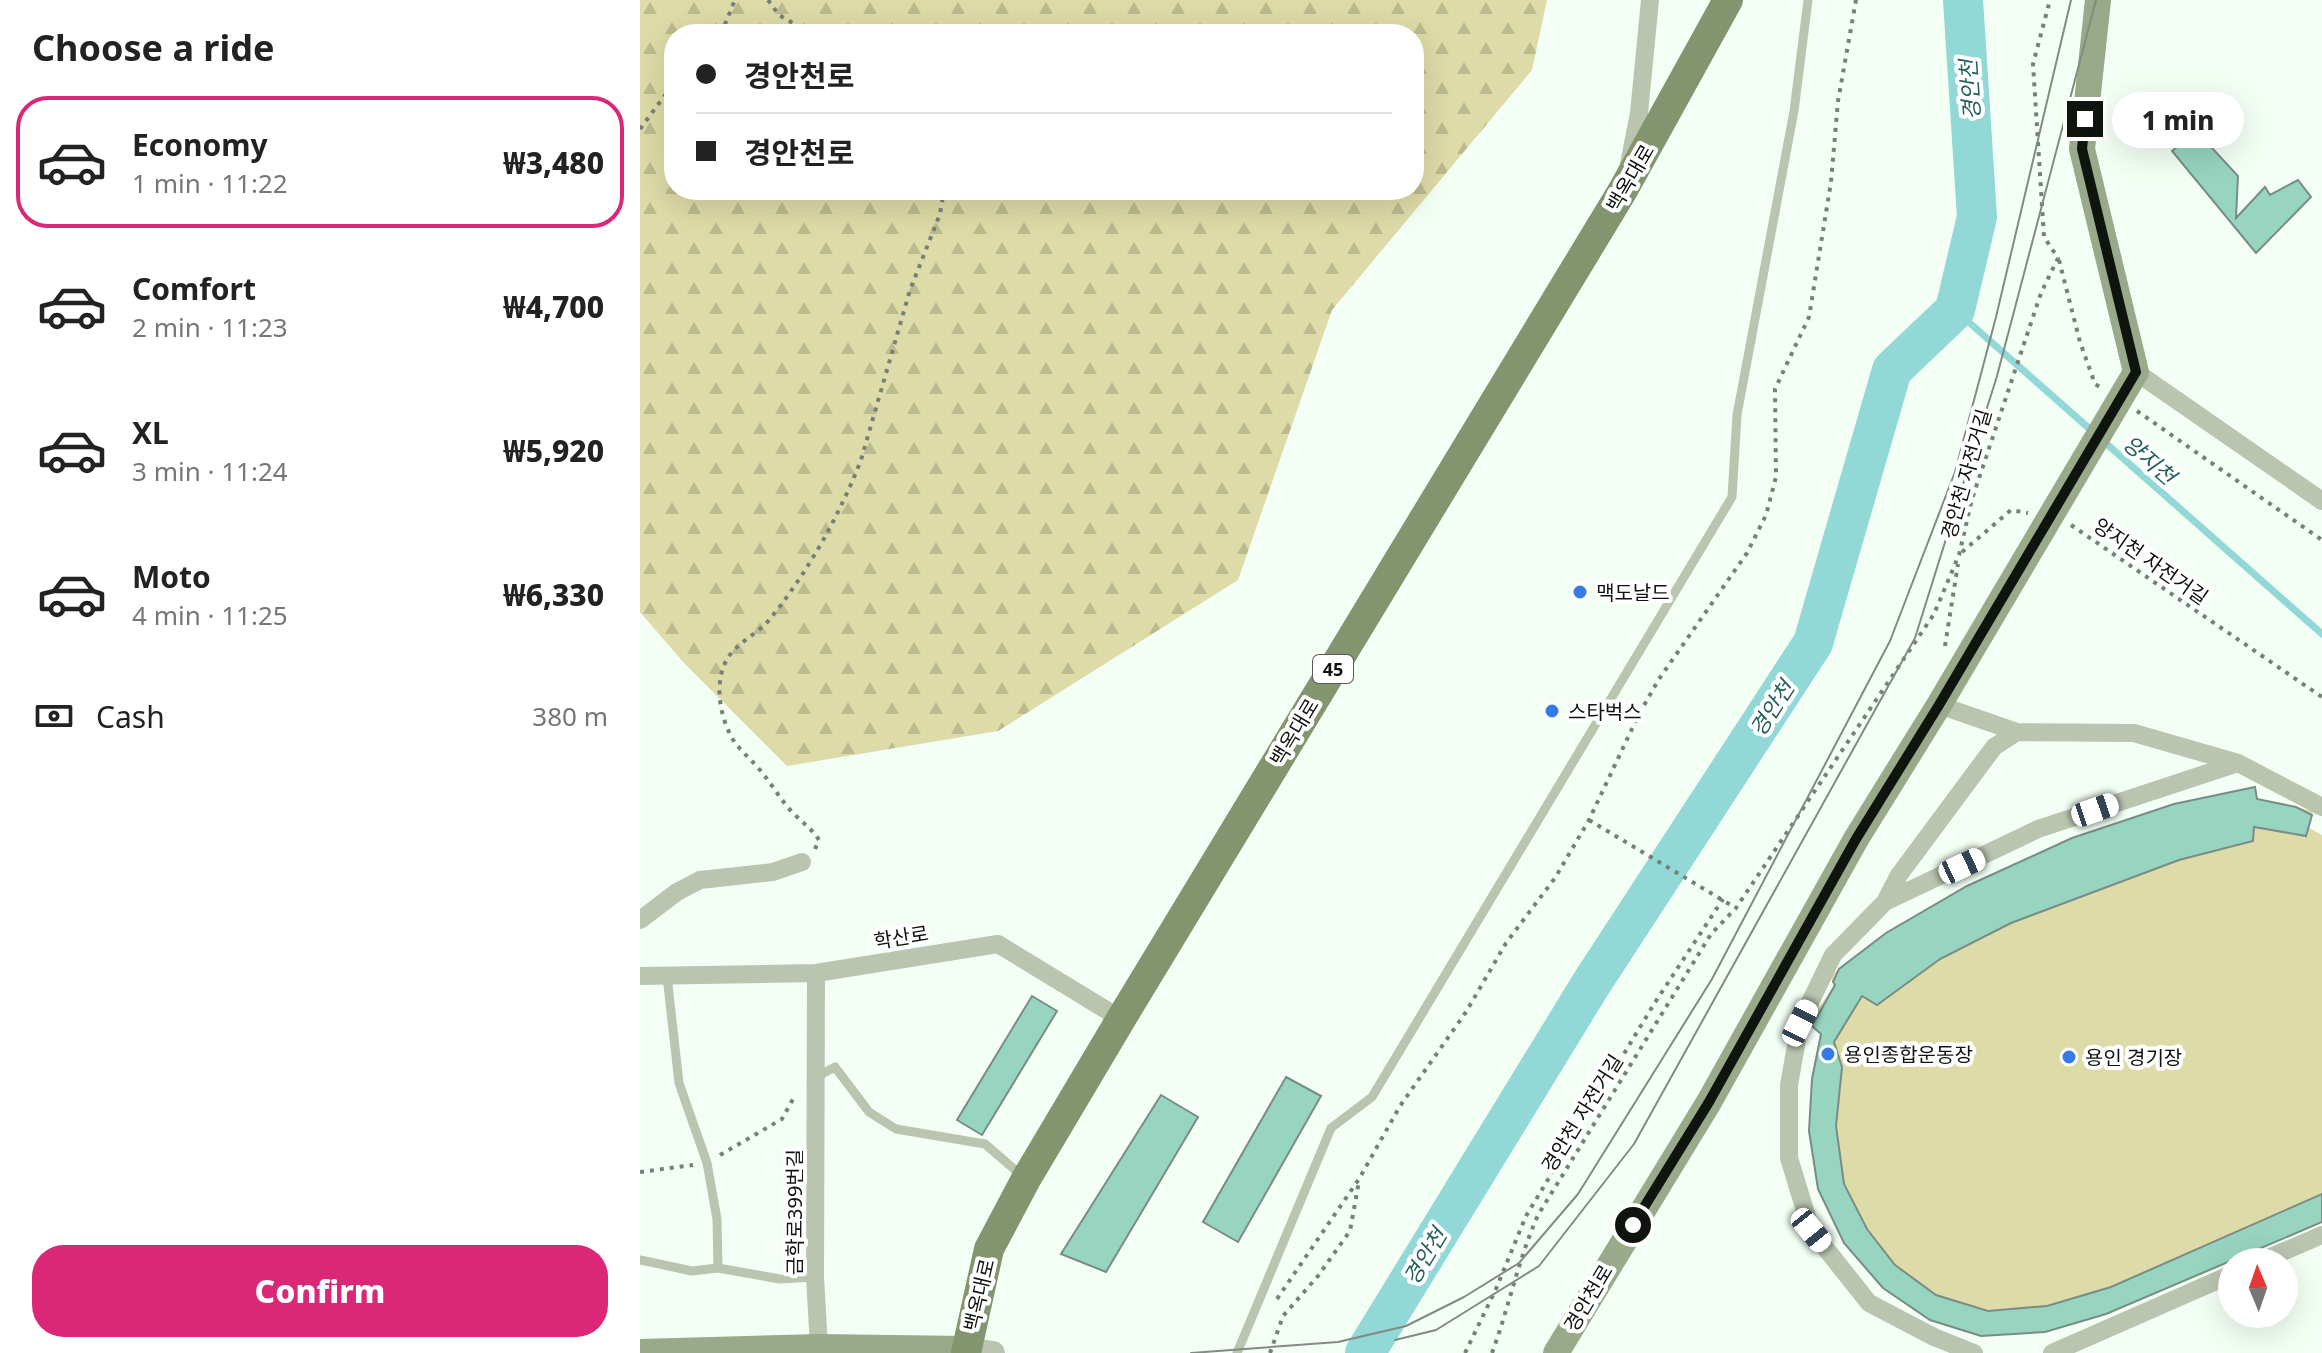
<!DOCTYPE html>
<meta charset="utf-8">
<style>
:root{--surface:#fff;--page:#f6f6f6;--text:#222;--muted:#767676;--line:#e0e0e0;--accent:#db2777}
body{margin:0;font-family:"Noto Sans","Noto Sans KR",sans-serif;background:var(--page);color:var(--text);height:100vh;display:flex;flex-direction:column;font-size:30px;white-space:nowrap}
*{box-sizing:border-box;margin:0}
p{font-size:26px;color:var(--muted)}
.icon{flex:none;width:44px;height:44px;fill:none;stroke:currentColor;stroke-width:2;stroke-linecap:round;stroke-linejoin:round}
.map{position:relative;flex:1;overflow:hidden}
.panel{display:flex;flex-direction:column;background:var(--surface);width:640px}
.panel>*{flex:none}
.top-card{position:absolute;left:24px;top:24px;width:760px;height:176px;border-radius:32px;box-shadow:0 8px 32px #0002;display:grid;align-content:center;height:176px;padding:0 32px;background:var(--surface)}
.needle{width:52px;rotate:358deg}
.fabs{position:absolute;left:1578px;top:1248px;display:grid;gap:16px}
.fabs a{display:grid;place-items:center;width:80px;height:80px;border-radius:50%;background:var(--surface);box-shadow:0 8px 32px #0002;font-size:40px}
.end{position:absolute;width:36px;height:36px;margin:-18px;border:10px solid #0f140f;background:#fff;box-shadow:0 0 0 4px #fff}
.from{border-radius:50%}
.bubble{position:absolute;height:56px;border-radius:28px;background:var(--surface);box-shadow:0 8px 32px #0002;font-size:26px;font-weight:800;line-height:56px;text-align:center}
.car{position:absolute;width:24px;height:48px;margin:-24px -12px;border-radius:10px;box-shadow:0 0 6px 2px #0007;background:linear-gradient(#fff 24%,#345 0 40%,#fff 0 76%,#345 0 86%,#fff 0)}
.top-card b{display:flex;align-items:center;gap:28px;height:76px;font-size:30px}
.top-card b+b{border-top:2px solid var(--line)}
.top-card i{width:20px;height:20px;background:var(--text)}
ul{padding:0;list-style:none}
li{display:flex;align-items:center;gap:24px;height:132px;margin:0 16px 12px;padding:0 16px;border:4px solid transparent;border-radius:32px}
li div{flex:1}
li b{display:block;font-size:30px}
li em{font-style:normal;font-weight:800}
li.selected{border-color:var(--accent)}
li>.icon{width:72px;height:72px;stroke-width:1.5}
h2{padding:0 32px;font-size:36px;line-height:96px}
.pay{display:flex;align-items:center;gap:20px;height:88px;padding:0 32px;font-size:30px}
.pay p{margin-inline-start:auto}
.cta{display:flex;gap:16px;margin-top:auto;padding:16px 32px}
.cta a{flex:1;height:92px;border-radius:32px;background:var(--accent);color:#fff;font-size:32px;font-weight:800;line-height:92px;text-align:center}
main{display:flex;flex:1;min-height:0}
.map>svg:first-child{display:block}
.forest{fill:url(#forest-firs);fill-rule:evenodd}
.pitch{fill:#dddba7}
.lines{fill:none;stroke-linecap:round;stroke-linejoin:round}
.stream{stroke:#92d8d6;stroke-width:7}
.river{stroke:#92d8d6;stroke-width:40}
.building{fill:#97d5c0;stroke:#7a8c86;stroke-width:2}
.path{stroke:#778078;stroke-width:4;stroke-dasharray:4 6;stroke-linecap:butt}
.service{stroke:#bac4af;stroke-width:9}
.minor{stroke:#bac4af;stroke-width:18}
.tertiary{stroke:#bac4af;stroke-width:24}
.secondary{stroke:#9aa989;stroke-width:26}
.primary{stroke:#83956e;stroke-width:30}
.tram{stroke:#828a83;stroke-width:2}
.route{stroke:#0f140f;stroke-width:10}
.poi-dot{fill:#347be8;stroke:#fff;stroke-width:3}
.labels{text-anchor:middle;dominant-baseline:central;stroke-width:8;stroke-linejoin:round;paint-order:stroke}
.shield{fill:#fff;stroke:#575a57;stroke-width:2}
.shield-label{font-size:18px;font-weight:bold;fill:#0f140f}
.street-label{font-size:20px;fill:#0f140f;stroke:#fff}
.poi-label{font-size:20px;fill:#0f140f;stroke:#fff;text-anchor:start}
.water-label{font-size:22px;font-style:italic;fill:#255f5e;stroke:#fff}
</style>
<main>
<section class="panel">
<h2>Choose a ride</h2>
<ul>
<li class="selected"><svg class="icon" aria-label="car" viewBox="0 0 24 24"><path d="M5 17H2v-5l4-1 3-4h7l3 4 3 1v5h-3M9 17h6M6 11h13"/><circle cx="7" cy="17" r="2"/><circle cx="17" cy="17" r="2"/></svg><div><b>Economy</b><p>1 min · 11:22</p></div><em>₩3,480</em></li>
<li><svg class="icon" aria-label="car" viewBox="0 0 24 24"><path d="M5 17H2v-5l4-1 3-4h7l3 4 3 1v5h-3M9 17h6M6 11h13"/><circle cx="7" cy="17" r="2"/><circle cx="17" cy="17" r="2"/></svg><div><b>Comfort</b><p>2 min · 11:23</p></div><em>₩4,700</em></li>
<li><svg class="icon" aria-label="car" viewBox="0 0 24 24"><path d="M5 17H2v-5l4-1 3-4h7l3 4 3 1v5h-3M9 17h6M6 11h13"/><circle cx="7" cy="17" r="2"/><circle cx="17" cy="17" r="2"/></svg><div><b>XL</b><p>3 min · 11:24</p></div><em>₩5,920</em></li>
<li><svg class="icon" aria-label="car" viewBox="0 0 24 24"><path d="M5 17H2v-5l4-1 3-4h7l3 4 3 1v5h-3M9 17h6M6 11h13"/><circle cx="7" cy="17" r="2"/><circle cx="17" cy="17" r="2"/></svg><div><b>Moto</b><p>4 min · 11:25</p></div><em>₩6,330</em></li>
</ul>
<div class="pay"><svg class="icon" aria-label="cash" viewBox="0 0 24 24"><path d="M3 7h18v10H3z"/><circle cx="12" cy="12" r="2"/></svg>Cash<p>380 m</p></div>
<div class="cta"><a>Confirm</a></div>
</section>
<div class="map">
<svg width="1682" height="1353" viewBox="0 0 1682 1353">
<defs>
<pattern id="forest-firs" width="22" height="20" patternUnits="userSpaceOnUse" patternTransform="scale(2)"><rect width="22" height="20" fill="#dddba7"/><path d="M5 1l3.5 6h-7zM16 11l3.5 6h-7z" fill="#bcbb8f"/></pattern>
</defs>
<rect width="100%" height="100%" fill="#f3fff5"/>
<path class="forest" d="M0,0h907l-15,70 -200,240 -94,270 -240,151 -211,35 -103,-103 -44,-51zM34,34h740v156h-740z"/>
<path class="pitch" d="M1615,787l2,12 56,12 -4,17 13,7v387l-216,92 -61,18 -64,4 -51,-16 -47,-32 -39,-45 -26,-54 -9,-58 3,-52 9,-45 -12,-11 25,-38 -4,-9 56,-43 81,-47 105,-48 102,-34z"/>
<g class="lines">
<path class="stream" d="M1315,310l367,324"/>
<path class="river" d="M725,1353l226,-369 222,-341 79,-273 63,-60 22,-93 -14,-217"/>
</g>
<path class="building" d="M1561,136l37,40 -2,42 29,-31 5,8 28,-15 13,17 -55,56 -84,-102 18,-14z
M1615,787l2,12 39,8 16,8 -6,21 -52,-9 -1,14 -74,19 -168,63 -71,36 -63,46 -15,-9 -28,46 8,25 -6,59 8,58 23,45 28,36 41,30 52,16 59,-5 64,-19 211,-93v28l-216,92 -61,18 -64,4 -51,-16 -47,-32 -39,-45 -26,-54 -9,-58 3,-52 9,-45 -9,-8 23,-41 -2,-3 6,-13 47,-36 81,-47 105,-48 102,-34z
M392,996l25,15 -75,124 -25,-15z
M646,1077l35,19 -83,146 -35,-20z
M521,1095l37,22 -92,155 -45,-18z"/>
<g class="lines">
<path class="path" d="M128,0l11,15 33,19
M81,34l14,-34
M0,129l34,-46
M1419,260l21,82 15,42 5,3
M1497,411l185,129
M1431,525l251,172
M1322,552l49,-42 17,3
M1305,646l13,-82
M949,820l145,87
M175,849l4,-9c-7,-11 -16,-17 -25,-26 -13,-13 -22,-30 -34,-44 -9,-11 -20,-19 -28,-32 -12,-22 -18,-53 -6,-77 9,-18 31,-26 44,-42 38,-47 69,-103 91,-159l49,-170 30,-76 4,-24
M80,1155l62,-36 11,-20 4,-2
M0,1172l53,-7
M637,1299l82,-120 41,-73 66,-94 40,-69 49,-65 34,-58 50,-106 20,-35 88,-126 19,-38 10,-38 -1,-88 34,-72 22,-135 7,-81 18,-101
M630,1353l13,-37 35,-40 32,-45 9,-50
M825,1353l31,-64 30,-73 128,-212 69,-105
M852,1353c17,-46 26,-93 46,-138l173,-281 25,-26 198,-294 25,-59 13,-56 69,-206 17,-35 -14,-21 -11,-173 17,-64"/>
<path class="service" d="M27,976l12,107 28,80 10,56 1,49
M176,1077l19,-10 34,45 27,17 89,15 36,31
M0,1260l52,11 26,-3 62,11 35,-2
M597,1353l94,-225 41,-31 360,-600 5,-82 57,-304 14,-111"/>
<path class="minor" d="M989,164l10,-51 11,-113
M1496,372l186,129
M1299,705l78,27 -23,15 -95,128 -14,27 -52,53 -33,68 -11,62v73l22,72 58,73 65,34 40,16
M1377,732l117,1 104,30 84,44
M1245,902l153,-73 200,-66
M0,920l37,-28 23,-12 73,-8 29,-10
M176,973l-1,304 4,70
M0,976l176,-3 182,-29 123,75
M1619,1262l63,-27
M1412,1353l180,-79"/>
<path class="tertiary" d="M327,1349l26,4"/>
<path class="secondary" d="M0,1352l179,-5 148,2
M916,1353l153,-251 147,-263 83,-134 197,-333 -54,-223 16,-149"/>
<path class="primary" d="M326,1353l23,-104 37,-70 95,-160 502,-829 105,-190"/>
<path class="tram" d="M755,1340l41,-10 103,-64 95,-122 281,-506 82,-262 99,-376
M551,1353l147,-11 68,-16 58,-29 55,-34 59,-69 134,-215 178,-338 65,-169 41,-155 75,-317"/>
</g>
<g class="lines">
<path class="route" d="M993,1225l76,-123 147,-263 83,-134 197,-333 -54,-223 3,-30"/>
</g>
<g class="poi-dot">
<circle cx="940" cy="592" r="8"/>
<circle cx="912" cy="711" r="8"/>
<circle cx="1188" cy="1054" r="8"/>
<circle cx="1429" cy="1057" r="8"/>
</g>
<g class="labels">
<rect class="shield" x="673" y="655" width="40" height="28" rx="6"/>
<g class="shield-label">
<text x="693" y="669">45</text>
</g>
<g class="street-label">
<text transform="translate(990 178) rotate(-60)">백옥대로</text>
<text transform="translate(1326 474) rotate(-74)">경안천 자전거길</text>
<text transform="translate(1511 561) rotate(35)">양지천 자전거길</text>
<text transform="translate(654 732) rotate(-59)">백옥대로</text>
<text transform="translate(261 937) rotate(-9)">학산로</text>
<text transform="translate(942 1113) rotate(-58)">경안천 자전거길</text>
<text transform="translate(154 1212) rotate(-90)">금학로399번길</text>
<text transform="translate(339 1295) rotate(-77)">백옥대로</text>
<text transform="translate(948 1298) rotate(-59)">경안천로</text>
</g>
<g class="poi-label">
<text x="956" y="592">맥도날드</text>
<text x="928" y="711">스타벅스</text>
<text x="1204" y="1054">용인종합운동장</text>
<text x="1445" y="1057">용인 경기장</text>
</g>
<g class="water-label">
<text transform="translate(1329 90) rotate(-94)">경안천</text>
<text transform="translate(1510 459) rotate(41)">양지천</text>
<text transform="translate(1131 708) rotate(-57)">경안천</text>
<text transform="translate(784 1256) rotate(-59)">경안천</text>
</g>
</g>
</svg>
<div class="fabs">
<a><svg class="needle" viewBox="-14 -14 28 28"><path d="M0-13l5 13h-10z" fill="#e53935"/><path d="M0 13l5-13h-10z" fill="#767676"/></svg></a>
</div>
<i class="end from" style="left:993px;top:1225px"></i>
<i class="end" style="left:1445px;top:119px"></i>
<div class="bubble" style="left:1472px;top:92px;width:132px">1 min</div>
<i class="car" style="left:1455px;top:810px;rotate:71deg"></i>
<i class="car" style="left:1322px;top:866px;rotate:65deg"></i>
<i class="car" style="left:1160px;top:1023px;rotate:26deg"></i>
<i class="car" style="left:1171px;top:1230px;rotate:141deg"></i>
<div class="top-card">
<b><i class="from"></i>경안천로</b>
<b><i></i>경안천로</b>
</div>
</div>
</main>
